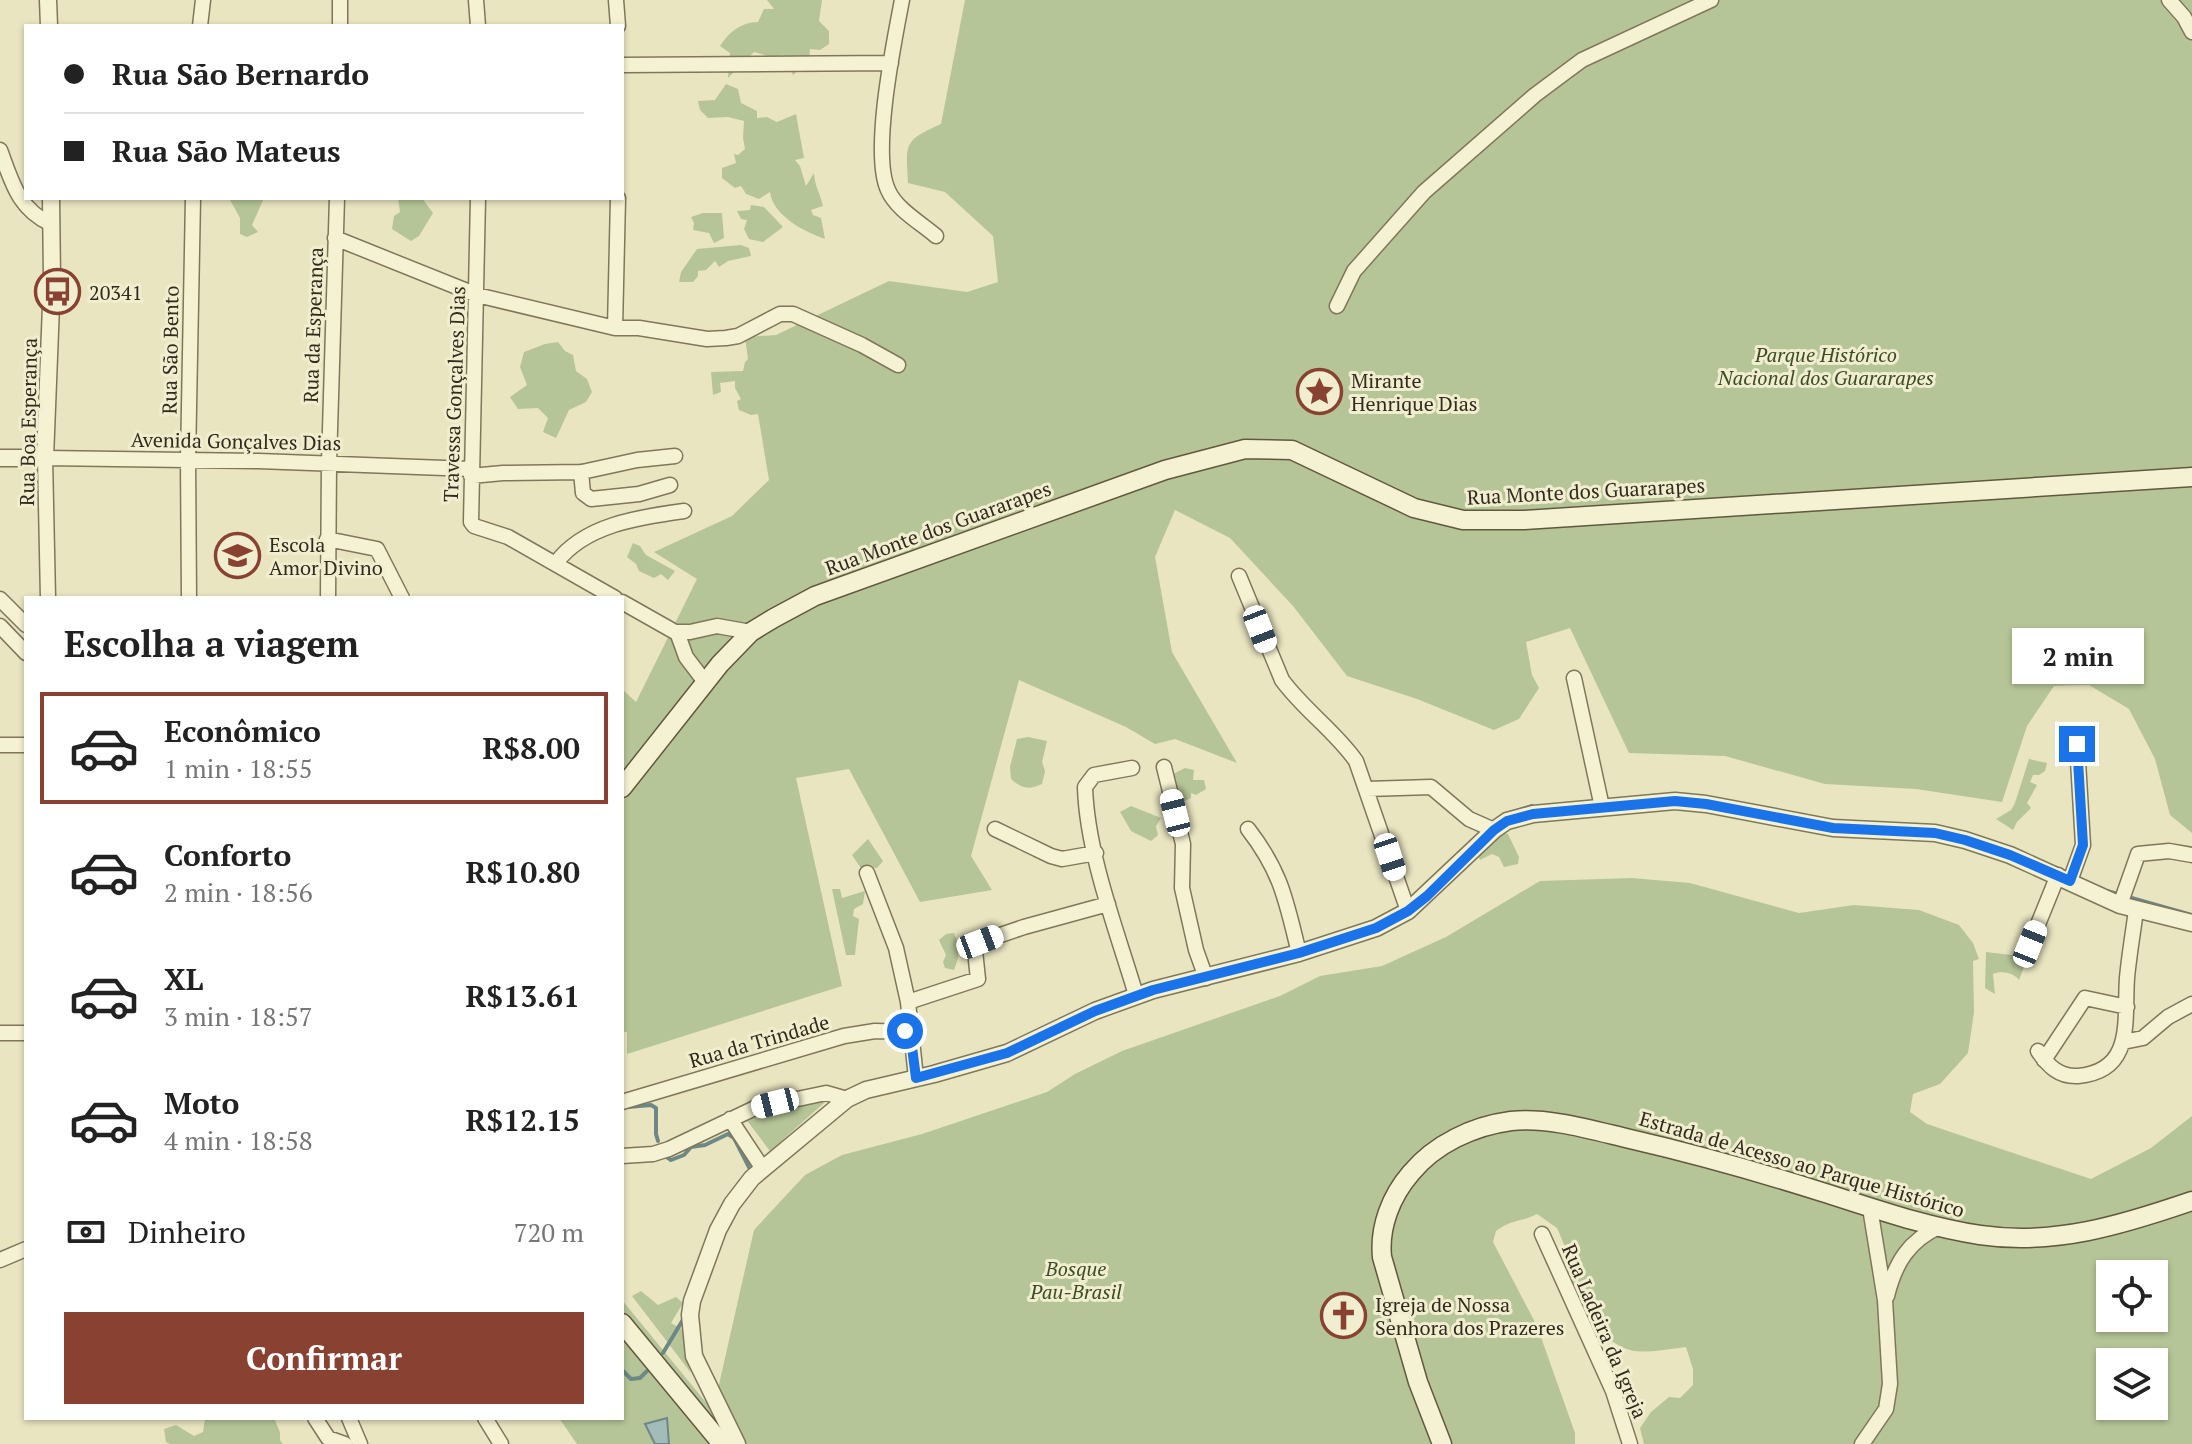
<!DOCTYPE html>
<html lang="pt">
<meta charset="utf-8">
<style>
:root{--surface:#fff;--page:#f2f2f2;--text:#222;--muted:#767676;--line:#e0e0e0;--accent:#894231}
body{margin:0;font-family:"PT Serif",serif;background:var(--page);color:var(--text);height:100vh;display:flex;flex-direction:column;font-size:30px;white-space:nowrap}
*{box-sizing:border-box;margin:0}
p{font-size:26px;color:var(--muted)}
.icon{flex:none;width:44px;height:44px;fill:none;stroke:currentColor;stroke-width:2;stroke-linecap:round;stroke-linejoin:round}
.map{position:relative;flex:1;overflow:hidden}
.panel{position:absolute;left:24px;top:596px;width:600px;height:824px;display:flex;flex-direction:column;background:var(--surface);border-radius:0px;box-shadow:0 2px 6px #0004}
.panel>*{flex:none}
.top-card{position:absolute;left:24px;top:24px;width:600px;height:176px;border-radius:0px;box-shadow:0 2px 6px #0004;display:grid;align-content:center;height:176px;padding:0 40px;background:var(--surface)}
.buttons{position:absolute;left:2096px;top:1260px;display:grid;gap:16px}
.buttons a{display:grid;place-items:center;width:72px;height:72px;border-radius:0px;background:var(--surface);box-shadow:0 2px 6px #0004;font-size:40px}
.end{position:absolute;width:36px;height:36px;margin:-18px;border:10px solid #1a73e8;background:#fff;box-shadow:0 0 0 4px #fff}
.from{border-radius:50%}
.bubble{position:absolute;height:56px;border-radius:0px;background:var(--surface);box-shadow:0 2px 6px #0004;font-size:26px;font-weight:600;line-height:56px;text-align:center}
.car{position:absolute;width:24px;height:48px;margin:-24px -12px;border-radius:10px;box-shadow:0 0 6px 2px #0007;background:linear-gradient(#fff 24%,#345 0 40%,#fff 0 76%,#345 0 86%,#fff 0)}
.top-card b{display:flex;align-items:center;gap:28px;height:76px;font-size:30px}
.top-card b+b{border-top:2px solid var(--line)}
.top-card i{width:20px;height:20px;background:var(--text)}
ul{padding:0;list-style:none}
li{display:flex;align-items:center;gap:24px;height:112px;margin:0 16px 12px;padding:0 24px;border:4px solid transparent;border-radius:0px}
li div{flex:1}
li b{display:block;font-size:30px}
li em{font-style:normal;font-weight:600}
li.selected{border-color:var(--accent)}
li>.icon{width:72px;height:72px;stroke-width:1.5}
h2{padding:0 40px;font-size:36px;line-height:96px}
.pay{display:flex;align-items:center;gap:20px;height:88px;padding:0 40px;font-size:30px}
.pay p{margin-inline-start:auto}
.cta{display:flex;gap:16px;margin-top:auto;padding:16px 40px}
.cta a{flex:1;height:92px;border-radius:0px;background:var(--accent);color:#fff;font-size:32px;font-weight:600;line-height:92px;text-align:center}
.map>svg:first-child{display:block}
.green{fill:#b6c597;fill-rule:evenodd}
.water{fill:#a3bcba;stroke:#6c8887;stroke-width:2}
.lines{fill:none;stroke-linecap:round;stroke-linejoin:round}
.stream{stroke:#6c8887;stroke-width:4}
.minor-casing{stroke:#80775b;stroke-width:17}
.tertiary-casing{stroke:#80775b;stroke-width:19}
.secondary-casing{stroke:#62583e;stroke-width:21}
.minor{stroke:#f5f2d3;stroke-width:14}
.tertiary{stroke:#f5f2d3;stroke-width:16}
.secondary{stroke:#f5f2d3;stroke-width:18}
.route{stroke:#1a73e8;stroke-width:10}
.labels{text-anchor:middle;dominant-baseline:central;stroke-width:6;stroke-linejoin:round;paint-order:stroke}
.poi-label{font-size:20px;fill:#322b1d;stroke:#f1eed0;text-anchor:start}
.street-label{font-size:20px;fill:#322b1d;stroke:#f1eed0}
.park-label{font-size:20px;font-style:italic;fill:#3b4c26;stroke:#f1eed0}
</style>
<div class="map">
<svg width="2192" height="1444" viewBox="0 0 2192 1444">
<rect width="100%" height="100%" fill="#e9e5c1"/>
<path class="green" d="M767,0h55l-3,21 10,10v13l-9,6 -10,-1 -1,12 -16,14 -11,-21 -2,9 -8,-6 -18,-5 -26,26 2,-25 -10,-7c9,-14 21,-24 38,-24l6,-13h10z
M965,0h1227v833l-22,-18 -15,-56 -26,-50 -40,-24 -35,1 -27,40 -25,76 -86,-13 -91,-5 -100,-28 -96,-3 -59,-125 -44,14 6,33 7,13 -20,31 -25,11 -77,-31 -70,-23 -54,-70 -63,-68 -55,-28 -20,47 17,95 65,111 -62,-24 -20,5 -29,-17 -107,-47 -48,176 21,34 -72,12 -71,-133 -53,9 46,208 -215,68v-22h-5v-358v15l14,13 61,-123 -43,-27 78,-36 37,-36 -11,-66 -7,1 -12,-5 -2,-9 4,-2 -6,-11v-7l-15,2 1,9 -8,3 -2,-23 32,-1 2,-9 3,-3 -3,-22 31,-2 113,-54 78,11 31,-10 -5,-46 -48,-44 -37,-9c-2,-40 -5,-42 33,-59z
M726,84l12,5 3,14 16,8v7l10,-1 10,5 19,-8 8,44 -9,2 5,6 6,20 8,-13c1,15 6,19 9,33l-12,4 2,5 8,3 4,21c-20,-7 -52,-23 -55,-47l-11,7 -13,-5 -5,-8 -6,2 -13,-10v-10l14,-5 -2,-9 4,1 7,-6 -2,-11 1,-17 -16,-4 -20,1 -8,-8 -2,-9 17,-1z
M229,198h35l-12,27 6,7 -11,5 -7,-3v-16z
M398,198h24l11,15 -14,23 -8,5 -19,-12 2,-13 6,-4z
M751,205l13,2 19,20 -20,15 -14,-3 -5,-10 3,-9 -6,-1 -4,-8 13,-1z
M703,213h19l2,25 -10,5 -5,-10 -16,-3 1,-7 -3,-6z
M741,245l8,3 2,8 -23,5 -9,6 -4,-6 -9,9 -8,1v5l-5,6h-14l2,-10 16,-23z
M558,342l7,9 8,4 3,16 11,8 5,13 -6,10 -17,8 -13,28 -13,-6 5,-14 -10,-10 -20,1 -8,-12 17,-12 -7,-18 4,-15 21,-8z
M633,543l7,3 6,9 29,16 -7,9 -7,-6 -7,4 -15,-7 -3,-7 -9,-7z
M1028,737l19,4 -5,21 3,9 -3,13c-13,6 -20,5 -31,-5l-1,-12 7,-28z
M2029,759l18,4 -2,8 -6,4h-6l-3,7 7,3 -10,18 4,5 -14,14 -4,8 -17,-11 15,-9 4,-7z
M1185,768l9,2 -1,10h11l2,9 -10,6 -5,-2v5l-11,5 -9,-28z
M1131,806l30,12 -5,8 2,9 -7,6 -20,-10 -11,-19z
M1500,832l8,2 11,23 -1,7 -14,3 -5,-10 -7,-3 -12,6 -3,-8z
M868,839l15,22 -6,7 -17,-1 -8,-12z
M1632,878l58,5 109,30 55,-8 65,5 40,15 14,18 6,16 -6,2 1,51 -6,41 -28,31 -27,10 -3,18 17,12 164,55 60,-31 41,-32v328h-548l-4,-16 11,-16 18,-15 11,1 13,-13v-16l-7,-22c-54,7 -59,11 -99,-28v-13l-19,-27 7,-9 -18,-42 -20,-14c-17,9 -23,4 -41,17l-3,11 44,84 38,107v11h-998l-18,-26h63v-118l91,111 41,-181 51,-55 37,-20 80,-21 125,-42 28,-18 47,-23 158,-55 40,-20 62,-10 64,-29 94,-56zM2110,1274h44v44h-44zM2110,1362h44v44h-44z
M832,889h8l2,9 23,-7 -2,13 -9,5 -1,7 6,3 -4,36h-9z
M954,933c6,15 6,22 0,37l-9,-2 -2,-6 3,-7 -7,-15 7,-6z
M1986,952l34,4 13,-2 3,3 -12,10 -5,13c-5,-7 -17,-10 -26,-6l2,20 -10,-6z
M833,1095l-63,56 -25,-33 8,-5z
M641,1291l17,14 18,-8 7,6 -12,20 11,6 4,29 5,15 -59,-77z
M205,1418h69l6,14v8l3,4h-113l-4,-2 -2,-13 12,-4 18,11 9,-4z"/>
<path class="water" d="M667,1418l2,26h-14l-10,-20z"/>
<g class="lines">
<path class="stream" d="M1507,814l25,-8
M2107,891l85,24
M628,1107l23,-2 5,3v26l2,7
M664,1155l7,5 13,-5 7,-8 14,-2 23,-11 6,4 17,33
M663,1353l21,-35
M622,1370l9,9 9,-1 7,-7"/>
<defs>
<path id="minor" d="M340,0v26
M476,0l2,26
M616,0l2,26
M902,0c-8,42 -31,153 -14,190 8,19 33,33 48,46
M2169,0l15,17 8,15
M200,26l3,-26
M622,65l269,-2
M0,150c12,32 18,59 51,74
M478,198l-7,324 3,4 34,11 107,61
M335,238l142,57 138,33h24l68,11 19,-1 12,-2 42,-22h13l69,31 36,20
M1337,306l17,-35 70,-79 111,-97 47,-35 129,-60
M615,328l3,-130
M581,472l2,21 8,6 48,-5 31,-9
M471,476l32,-3 79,-1 55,-12 38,-4
M327,539l50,10 25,49
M556,563c28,-38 83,-46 128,-52
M1239,576l43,104c22,30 53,51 74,81l52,150
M48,598l-3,-140 213,3 213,8
M189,598l-1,-138 5,-262
M328,598l1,-135 8,-265
M0,599l26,26
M622,602l53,30h15l27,-6 34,6
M0,626l26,27
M677,632l9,25 19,25
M1574,678l28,129
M0,745h26
M1164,767l19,77 -1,44 14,62 10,28
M1132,768l-38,7 -9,12c2,67 32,144 51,208
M1367,789l64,-2 38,32 25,11
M995,829l56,27 11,3 34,-6
M1248,829c34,44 38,72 51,124
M867,873l29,75 12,54 8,76
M2070,881l13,-36 -6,-101
M2120,905l18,-51 31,-3 23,4
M2030,944l28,-69
M908,1002l70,-23 -3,-28 5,-9 44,-15 84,-23
M0,1033h26
M2123,1042l20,-4 25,-21 24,-13
M2038,1051c10,15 21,26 40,25 57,-5 46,-57 49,-98 2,-22 6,-45 9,-68
M2044,1060l41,-62 42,9
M622,1102l222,-66 31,-5 35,1
M730,1119l33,50
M622,1156l31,-2 16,-5 86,-41 71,-15 21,6
M1542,1234l71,157 17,53
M0,1260l26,-11
M1887,1296c8,-33 22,-56 54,-70
M315,1418l13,20 17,6
M349,1418l11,26
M485,1418l16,26
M1862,1444l24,-35 4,-25 -5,-84 -15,-92"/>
<path id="tertiary" d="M48,0l1,26
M0,458h45l7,-178 -1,-82
M737,1444l-43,-88 -4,-41 2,-14 26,-71 14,-26 20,-26 95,-79 19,-9 68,-16 73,-21 88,-42 58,-21 146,-37 77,-25 32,-17 86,-81 13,-9 26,-7 142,-13 31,3 127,24 102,5 30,7 45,15 110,50 72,18"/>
<path id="secondary" d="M622,788l98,-124 31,-32 23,-14 41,-22 350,-126 80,-21 47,1 122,58 49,12h61l668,-43
M622,1323l100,121
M1442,1444l-24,-62 -36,-125c-3,-30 9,-61 29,-84 24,-29 62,-47 100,-52 38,-4 81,9 119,18 65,15 129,33 192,53 51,16 104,35 158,43 74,11 142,-10 212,-34"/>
</defs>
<use href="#minor" class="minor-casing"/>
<use href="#tertiary" class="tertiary-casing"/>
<use href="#secondary" class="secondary-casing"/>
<use href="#minor" class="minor"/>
<use href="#tertiary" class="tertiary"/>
<use href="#secondary" class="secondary"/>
</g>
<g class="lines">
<path class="route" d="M905,1031l5,1 6,46 91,-25 88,-42 58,-21 146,-37 77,-25 32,-17 19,-15 67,-66 13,-9 26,-7 142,-13 31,3 127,24 102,5 30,7 45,15 60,26 13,-36 -6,-101"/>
</g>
<defs>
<symbol id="bus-ring" viewBox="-11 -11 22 22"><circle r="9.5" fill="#f1eed0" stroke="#894231" stroke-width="1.5"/><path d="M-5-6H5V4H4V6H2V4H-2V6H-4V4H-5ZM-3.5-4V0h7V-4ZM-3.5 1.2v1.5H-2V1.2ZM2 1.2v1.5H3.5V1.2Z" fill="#894231"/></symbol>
<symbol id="sight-ring" viewBox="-11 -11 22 22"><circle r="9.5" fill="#f1eed0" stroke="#894231" stroke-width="1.5"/><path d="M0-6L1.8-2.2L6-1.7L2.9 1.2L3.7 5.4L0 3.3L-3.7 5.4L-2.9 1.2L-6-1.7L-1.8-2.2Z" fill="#894231"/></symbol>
<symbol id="school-ring" viewBox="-11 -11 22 22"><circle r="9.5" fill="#f1eed0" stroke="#894231" stroke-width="1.5"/><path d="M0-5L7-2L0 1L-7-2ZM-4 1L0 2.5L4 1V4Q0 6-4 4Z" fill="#894231"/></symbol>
<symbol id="church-ring" viewBox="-11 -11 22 22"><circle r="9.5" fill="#f1eed0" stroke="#894231" stroke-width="1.5"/><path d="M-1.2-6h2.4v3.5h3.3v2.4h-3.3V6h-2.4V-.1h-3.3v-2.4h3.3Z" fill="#894231"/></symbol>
</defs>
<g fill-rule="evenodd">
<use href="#bus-ring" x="32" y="266" width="51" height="51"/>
<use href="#sight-ring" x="1294" y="366" width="51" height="51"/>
<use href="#school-ring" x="212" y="530" width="51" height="51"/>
<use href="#church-ring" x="1318" y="1290" width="51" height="51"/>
</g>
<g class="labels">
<g class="poi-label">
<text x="89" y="292">20341</text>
<text x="1351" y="380">Mirante<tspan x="1351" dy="23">Henrique Dias</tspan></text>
<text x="269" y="544">Escola<tspan x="269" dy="23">Amor Divino</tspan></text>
<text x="1375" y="1304">Igreja de Nossa<tspan x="1375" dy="23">Senhora dos Prazeres</tspan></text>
</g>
<g class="street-label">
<text transform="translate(313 325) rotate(-88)">Rua da Esperança</text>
<text transform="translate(170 350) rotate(-89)">Rua São Bento</text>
<text transform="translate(454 394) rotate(-88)">Travessa Gonçalves Dias</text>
<text transform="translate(28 422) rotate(-89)">Rua Boa Esperança</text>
<text transform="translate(236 441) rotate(1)">Avenida Gonçalves Dias</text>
<text transform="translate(1586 491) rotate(-3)">Rua Monte dos Guararapes</text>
<text transform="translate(938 528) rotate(-20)">Rua Monte dos Guararapes</text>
<text transform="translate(759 1041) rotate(-16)">Rua da Trindade</text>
<text transform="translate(1802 1164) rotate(16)">Estrada de Acesso ao Parque Histórico</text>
<text transform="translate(1605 1331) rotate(67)">Rua Ladeira da Igreja</text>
</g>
<g class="park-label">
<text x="1826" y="354">Parque Histórico<tspan x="1826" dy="23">Nacional dos Guararapes</tspan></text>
<text x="1076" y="1268">Bosque<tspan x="1076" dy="23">Pau-Brasil</tspan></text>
</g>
</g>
</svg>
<div class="buttons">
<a><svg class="icon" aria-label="locate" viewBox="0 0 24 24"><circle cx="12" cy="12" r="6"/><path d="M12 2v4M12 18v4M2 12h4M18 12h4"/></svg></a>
<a><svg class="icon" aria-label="layers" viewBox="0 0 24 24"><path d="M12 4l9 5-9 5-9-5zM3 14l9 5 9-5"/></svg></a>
</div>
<i class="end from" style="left:905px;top:1031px"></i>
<i class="end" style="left:2077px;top:744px"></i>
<div class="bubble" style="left:2012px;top:628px;width:132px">2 min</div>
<i class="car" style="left:1260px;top:629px;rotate:159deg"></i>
<i class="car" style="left:1175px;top:813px;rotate:346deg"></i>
<i class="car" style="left:1390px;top:857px;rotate:162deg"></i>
<i class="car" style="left:980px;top:942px;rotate:69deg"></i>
<i class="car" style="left:2030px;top:944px;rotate:22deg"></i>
<i class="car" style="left:775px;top:1103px;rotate:256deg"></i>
<div class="top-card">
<b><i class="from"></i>Rua São Bernardo</b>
<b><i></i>Rua São Mateus</b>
</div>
<section class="panel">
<h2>Escolha a viagem</h2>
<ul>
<li class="selected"><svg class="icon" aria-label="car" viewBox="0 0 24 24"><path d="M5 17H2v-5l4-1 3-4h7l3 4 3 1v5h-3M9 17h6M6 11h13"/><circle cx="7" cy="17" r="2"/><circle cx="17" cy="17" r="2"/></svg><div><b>Econômico</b><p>1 min · 18:55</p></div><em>R$8.00</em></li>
<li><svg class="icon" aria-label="car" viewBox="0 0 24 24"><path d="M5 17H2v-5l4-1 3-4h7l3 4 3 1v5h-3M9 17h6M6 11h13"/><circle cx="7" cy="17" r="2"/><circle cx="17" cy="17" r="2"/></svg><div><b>Conforto</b><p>2 min · 18:56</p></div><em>R$10.80</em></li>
<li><svg class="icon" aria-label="car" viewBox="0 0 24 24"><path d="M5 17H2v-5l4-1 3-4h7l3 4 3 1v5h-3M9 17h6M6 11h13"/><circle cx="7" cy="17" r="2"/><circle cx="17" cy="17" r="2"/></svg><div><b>XL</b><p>3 min · 18:57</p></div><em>R$13.61</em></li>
<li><svg class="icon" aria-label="car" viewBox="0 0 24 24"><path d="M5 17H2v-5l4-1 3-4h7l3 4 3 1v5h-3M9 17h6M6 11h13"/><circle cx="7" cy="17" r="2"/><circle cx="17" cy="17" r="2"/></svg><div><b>Moto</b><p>4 min · 18:58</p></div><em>R$12.15</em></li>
</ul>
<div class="pay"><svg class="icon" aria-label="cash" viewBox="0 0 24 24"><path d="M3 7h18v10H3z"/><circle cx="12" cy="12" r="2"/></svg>Dinheiro<p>720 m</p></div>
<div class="cta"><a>Confirmar</a></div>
</section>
</div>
